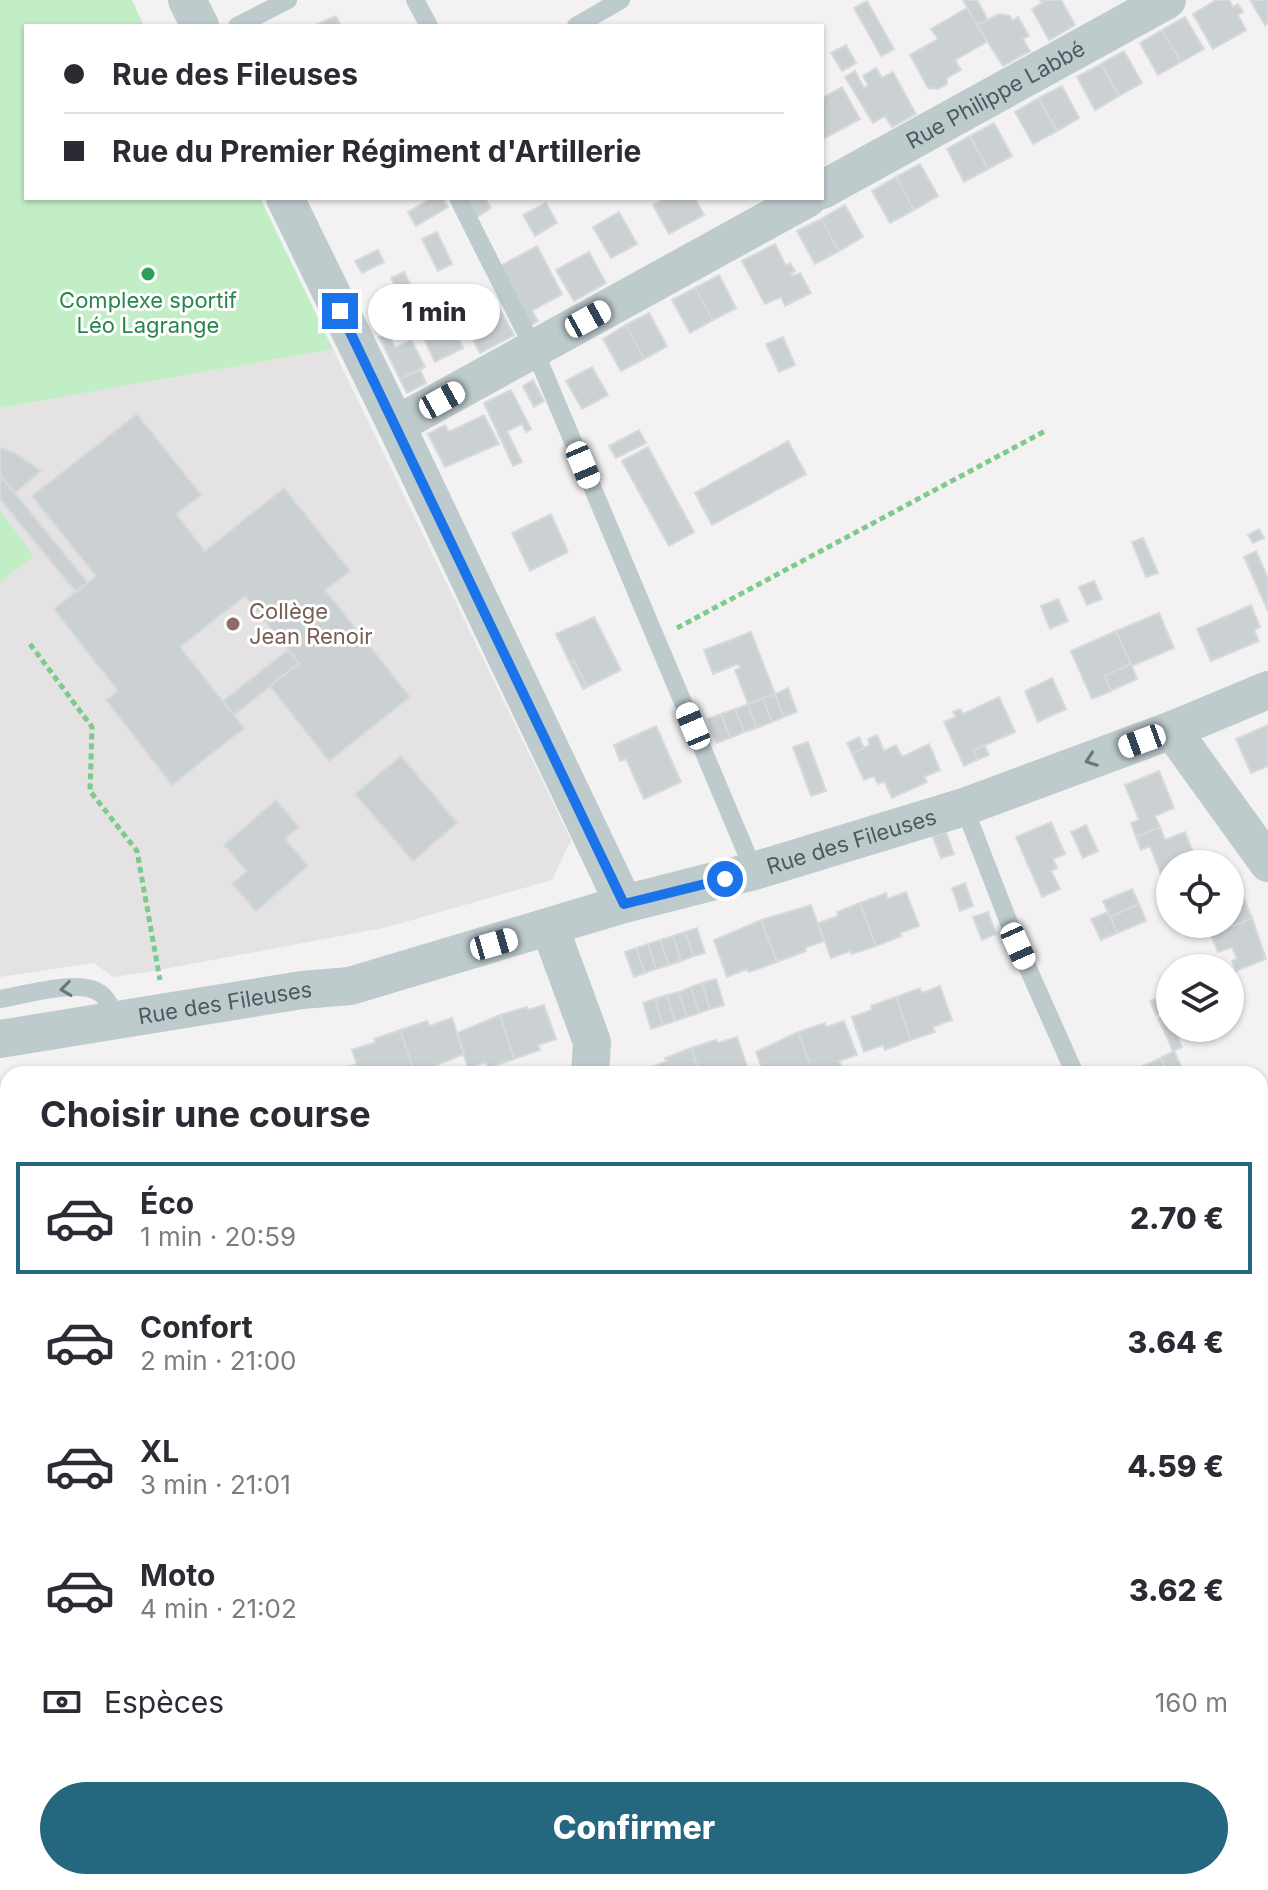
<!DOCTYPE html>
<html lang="fr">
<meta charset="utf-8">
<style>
:root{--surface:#fff;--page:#f7f7f7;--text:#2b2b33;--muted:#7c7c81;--line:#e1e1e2;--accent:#266780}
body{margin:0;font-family:Inter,sans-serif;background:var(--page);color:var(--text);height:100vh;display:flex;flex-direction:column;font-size:30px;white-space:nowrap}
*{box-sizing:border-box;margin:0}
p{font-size:26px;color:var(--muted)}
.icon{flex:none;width:44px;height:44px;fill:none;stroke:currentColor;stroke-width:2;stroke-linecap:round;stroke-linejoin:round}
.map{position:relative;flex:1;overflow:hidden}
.drawer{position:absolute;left:0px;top:1066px;width:1268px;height:824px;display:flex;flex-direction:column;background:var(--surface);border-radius:24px 24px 0 0;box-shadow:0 2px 6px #0004}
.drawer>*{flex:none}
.top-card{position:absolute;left:24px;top:24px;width:800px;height:176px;border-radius:0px;box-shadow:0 2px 6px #0004;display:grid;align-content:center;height:176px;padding:0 40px;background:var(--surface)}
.controls{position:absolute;left:1156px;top:850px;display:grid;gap:16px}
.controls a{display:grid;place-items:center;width:88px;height:88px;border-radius:50%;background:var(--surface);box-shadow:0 2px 6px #0004;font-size:40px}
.end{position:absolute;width:36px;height:36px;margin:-18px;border:10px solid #1a73e8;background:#fff;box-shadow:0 0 0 4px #fff}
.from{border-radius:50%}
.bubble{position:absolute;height:56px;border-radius:28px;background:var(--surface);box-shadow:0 2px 6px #0004;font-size:26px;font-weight:800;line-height:56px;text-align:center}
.car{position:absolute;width:24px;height:48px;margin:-24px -12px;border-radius:10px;box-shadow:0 0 6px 2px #0007;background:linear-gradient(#fff 24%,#345 0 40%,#fff 0 76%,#345 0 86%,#fff 0)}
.top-card b{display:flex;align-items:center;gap:28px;height:76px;font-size:30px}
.top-card b+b{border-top:2px solid var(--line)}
.top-card i{width:20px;height:20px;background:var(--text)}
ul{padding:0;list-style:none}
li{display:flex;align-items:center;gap:24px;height:112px;margin:0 16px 12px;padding:0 24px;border:4px solid transparent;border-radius:0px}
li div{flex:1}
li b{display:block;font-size:30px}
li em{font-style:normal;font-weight:800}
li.current{border-color:var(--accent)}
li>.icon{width:72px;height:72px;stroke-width:1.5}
h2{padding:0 40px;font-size:36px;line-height:96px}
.pay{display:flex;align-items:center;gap:20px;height:88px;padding:0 40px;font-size:30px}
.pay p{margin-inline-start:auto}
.action{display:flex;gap:16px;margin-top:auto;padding:16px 40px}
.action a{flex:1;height:92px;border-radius:48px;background:var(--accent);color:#fff;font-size:32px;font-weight:800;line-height:92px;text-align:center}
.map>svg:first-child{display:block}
.education{fill:#e4e2e3}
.green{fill:#c2eec5}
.building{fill:#cbd0d3;stroke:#d6dadc;stroke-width:2}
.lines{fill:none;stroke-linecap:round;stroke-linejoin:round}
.path{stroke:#7bcb8a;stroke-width:5;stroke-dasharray:6 4;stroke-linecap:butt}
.service{stroke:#becbcd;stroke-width:18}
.minor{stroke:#becbcd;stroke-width:38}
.oneway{stroke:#67777a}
.route{stroke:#1a73e8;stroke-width:10}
.leisure-dot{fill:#2e9e5b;stroke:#fff;stroke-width:3}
.education-dot{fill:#8d6e63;stroke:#fff;stroke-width:3}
.labels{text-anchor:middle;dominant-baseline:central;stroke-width:6;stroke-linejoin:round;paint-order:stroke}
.street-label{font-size:22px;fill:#4a5b5e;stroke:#fff}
.leisure-label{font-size:22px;fill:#27864d;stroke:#fff}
.education-label{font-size:22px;fill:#785e54;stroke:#fff;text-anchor:start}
</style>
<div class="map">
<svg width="1268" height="1890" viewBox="0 0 1268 1890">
<rect width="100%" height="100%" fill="#f3f1f2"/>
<path class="education" d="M333,349l238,491 -19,40 -164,47 -240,45 -35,5 -19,-14 -94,14v-569z"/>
<path class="green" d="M0,0h132l12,26h-118v172h234l73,151 -333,59z
M0,511l34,45 -34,26z"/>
<path class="building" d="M963,0h14l11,20 -11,5z
M1040,0h21l14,25 -26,15 -17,-31 10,-6z
M1216,0h13l4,7 5,-3 5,8 -5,3 8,15 -33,19 -20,-35z
M1250,0h18v23l-3,2z
M867,1l27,48 -13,7 -27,-48z
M967,8l20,34 -32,18 6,10 -14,8v6l-9,5 -10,-1 -18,-33 28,-16 -7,-10z
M999,14l11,2 2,5 6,-4 11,19 -6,3 7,12 -27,15 -26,-41z
M336,16l5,10h-28z
M1185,17l19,32 -23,13 -19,-32z
M1162,30l19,32 -23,13 -18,-32z
M846,45l10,18 -14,8 -11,-18z
M1124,51l18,32 -23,13 -18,-32z
M1101,64l18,32 -24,14 -18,-33z
M876,68l6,10 11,-6 23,42 -24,13 -7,-11 -12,7 -28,-46 10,-6 9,17 4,-3 -5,-9z
M1062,86l17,32 -22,13 -18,-33z
M842,87l18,32 -37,20 -1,-41z
M1039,98l18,33 -24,13 -18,-32z
M994,123l18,33 -24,13 -18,-33z
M970,136l18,33 -24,13 -17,-33z
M920,164l18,32 -24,14 -18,-33z
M896,177l18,33 -24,13 -18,-32z
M432,198h10l6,9 -32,19 -8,-14z
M466,198h19l6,10 -14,9z
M666,198h29l9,17 -35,19 -16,-29z
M546,203l11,20 -22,13 -12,-21z
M845,205l18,32 -24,14 -18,-32z
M619,212l18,32 -26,14 -18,-31z
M821,219l18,32 -24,13 -18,-33z
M437,232l15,32 -14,7 -16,-32z
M775,244l11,22 4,-3 5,8 -4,2 2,3 7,-3 11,20 -26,13 -4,-9 -16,7 -23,-43z
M537,246l25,48 -30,17 6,10 -9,6 -31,-60z
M378,250l6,12 -22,11 -7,-12z
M589,252l17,31 -32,18 -18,-31z
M404,272l21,42 -13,6 -21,-42z
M719,275l17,33 -23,12 -18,-32z
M695,288l18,32 -23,13 -18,-33z
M398,293l14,27 -14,7 -13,-27z
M440,300l23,48 -28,14 -16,-33 18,-9 -7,-15z
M478,300l5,9 13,-7 18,33 -34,18 -17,-32 13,-7 -5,-10z
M649,313l18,33 -23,13 -18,-34z
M425,314l4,10 -13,6 -4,-10z
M626,325l18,34 -23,12 -18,-32z
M388,333l7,15 16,-8 14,27 -25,12 -21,-42z
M783,337l12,28 -16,7 -13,-28z
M592,367l16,28 -26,14 -16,-28z
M420,370l6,13 -19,10 -7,-14z
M533,380l11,21 -10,6 -11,-21z
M511,390l20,39 -5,3 -4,-8 -15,7 15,31 -9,4 -29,-63z
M137,414l64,81 -25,19 29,37 79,-63 66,83 -25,19 85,107 -81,64 -59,-75 29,-23 -54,-67 -65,51 64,81 -72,57 -66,-85 12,-9 -64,-82 42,-33 -64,-80z
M484,415l15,29 -54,23 -17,-33 17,-9 4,7z
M639,430l7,13 -30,15 -7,-12z
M788,441l18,33 -94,51 -17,-32z
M648,447l46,85 -25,14 -47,-85z
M0,448l15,5 26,18 -26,22 -15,-18z
M0,475l88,108 -12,9 -76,-93z
M551,514l17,38 -38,19 -18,-38z
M1259,529l5,9 -11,5 -5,-8z
M1143,538l15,35 -12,4 -14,-35z
M1256,551l12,27v33l-24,-54z
M1094,581l8,18 -15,6 -8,-18z
M1058,599l10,22 -18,8 -9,-23z
M1251,605l9,22 -6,3 5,11 -48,20 -14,-32z
M1159,613l15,35 -42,18 -16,-35z
M594,617l27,53 -34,17 -13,-26 -4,2 -14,-29z
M1116,631l15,33 -26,12 6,15 -19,8 -21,-48z
M751,632l24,62 -27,10 -13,-34 5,-2 -2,-4 -25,10 -9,-24z
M288,650l11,13 -65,52 -11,-14z
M574,661l13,26 -4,2 -13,-26z
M1131,664l6,15 -26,12 -6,-15z
M1052,678l14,31 -28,13 -13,-31z
M788,688l9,24 -13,5 -9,-23z
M775,694l9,23 -12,5 -9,-24z
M999,697l16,35 -41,18 3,10 -13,6 -20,-44 12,-5 -3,-5 7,-3 3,5z
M763,698l9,24 -15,6 -9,-24z
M748,704l9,24 -13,4 -9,-23z
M735,709l9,23 -14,6 -9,-24z
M721,714l9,24 -13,5 -10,-24z
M1268,725v41l-17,7 -15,-34z
M656,726l25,56 -37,17 -18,-40 -6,2 -6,-16z
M877,735l7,16 12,-6 6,12 27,-13 11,26 -16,7 3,5 -35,16 -8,-17 -6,3 -4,-8 -10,4 -12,-26 18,-9 -2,-6z
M859,737l5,11 -12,6 -5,-11z
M808,742l18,49 -15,5 -18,-49z
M984,745l5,10 -12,5 -3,-10z
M401,756l56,67 -44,38 -58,-67z
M1159,771l15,37 -19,8 5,11 -24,10 -5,-14 8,-3 -14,-35z
M276,800l23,27 -14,12 23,27 -52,45 -24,-27 15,-13 -23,-26z
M1051,822l14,32 -12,5 4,9 -6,3 9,18 -18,8 -26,-60z
M1086,825l12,26 -15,7 -12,-26z
M1160,827l5,13 20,-8 13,32h-28v16l-6,2 -14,-36 -9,4 -5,-13z
M946,832l8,22 -13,4 -8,-21z
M965,883l8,23 -13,5 -8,-23z
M1132,889l7,15 -29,13 -7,-16z
M1240,889l12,29 -41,17 -4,-11h23v-31z
M906,892l13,34 -19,7 2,3 -26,10 -16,-43 26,-10 2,6z
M860,903l16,43 -24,8 -2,-3 -19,7 -13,-35 20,-7 -1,-4z
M1139,904l7,17 -29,12 -7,-16z
M811,905l13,36 -19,7 1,3 -29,11 -16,-42z
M988,912l8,22 -14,6 -9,-23z
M1108,912l9,21 -16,7 -10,-21z
M1252,918l14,41 -30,12 -4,-10 5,-2 -5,-12 -14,5 -7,-17z
M761,920l16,42 -28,10 -2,-3 -20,8 -13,-37z
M697,928l8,25 -11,3 -9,-24z
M685,932l9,24 -13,5 -8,-25z
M673,936l8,25 -12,4 -9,-25z
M660,940l9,25 -13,4 -8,-25z
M648,944l8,25 -11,4 -9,-25z
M636,948l9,25 -11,4 -9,-25z
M716,979l8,26 -14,4 -8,-26z
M702,983l8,26 -11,4 -8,-26z
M940,986l12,34 -19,7 2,5 -24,8 -15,-43 24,-9 2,5z
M691,987l8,26 -12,4 -8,-25z
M679,992l8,25 -12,4 -8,-26z
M1170,993v16l-14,6 -6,-14z
M667,995l8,26 -12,4 -8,-26z
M896,997l15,43 -26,10 -2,-5 -19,7 -12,-35 20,-7 -1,-4z
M655,999l8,26 -12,4 -8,-26z
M544,1005l12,34 -18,6 2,5 -26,9 -14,-44 27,-8 1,3z
M1170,1013v15h4l8,19 -9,4 -15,-33z
M500,1015l14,44 -26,9 -2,-6 -18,6 -11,-35z
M452,1018l12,36 -49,20 -15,-44 27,-9 2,5z
M844,1021l13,34 -18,6 2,5 -27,8 -16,-42 27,-9 1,4z
M400,1030l15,44h-55l-8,-24 24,-8 -2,-3z
M798,1032l16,42h-50l-8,-22z
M737,1037l12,35 -6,2h-43l-9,-26 25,-8 2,3z
M691,1048l9,26h-49l-2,-6 18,-7 -2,-3z
M1174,1051l7,15 4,8h-17l-7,-16z
M1161,1058l7,16h-44z
M357,1064l3,10h-48l18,-6 1,5z
M2,1100l2,5 4,-2v44l-8,2v-48z
M1268,1129v22l-8,-9v-5z
M8,1360v49h-1l-7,-23v-23z
M1260,1453l3,6 5,-3v42l-8,5z
M8,1493v38l-8,2v-39z
M8,1603v38l-1,4 -7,2v-41z
M1268,1614v58l-6,-12 -2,2v-44z
M4,1728l4,14v25l-8,2v-40z
M1268,1829v61h-6l-3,-8 1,-49z
M7,1867l1,15h4l3,8h-13l-2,-21z
M12,1882h15l2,5 -14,3z
M145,1882h39l-4,8h-27l-9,-4z
M280,1882h56l-3,8h-48l-7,-3z
M528,1882h45l9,7 -55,1 1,-2 -3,-3z
M666,1882h55l-6,8h-39z
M793,1882h16l9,8h-41l5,-6 5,5z
M881,1882h31l-6,8h-15z
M912,1882h43l4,3 -3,4 2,1h-52z
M961,1882h9l10,8h-22l-2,-1z
M1049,1882h52l8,8h-65z"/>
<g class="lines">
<path class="path" d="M677,628l370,-198
M30,644l62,83 -2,64 47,60 23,129"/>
<path class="service" d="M415,0l14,26
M237,26l51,-26
M576,26l45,-26
M459,200l75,149 220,522
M964,807l54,139 57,128
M0,999c25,-4 79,-21 100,-6 9,7 12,17 16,27"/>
<g class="minor">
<path d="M187,0l13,26"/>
<path id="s1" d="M822,190l345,-190"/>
<path d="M285,198l111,227 228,479"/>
<path d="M396,425l412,-227"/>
<path d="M1172,730l96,133"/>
<path d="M550,928l42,114 -2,32"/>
<path id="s2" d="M0,1039l302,-49 48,-4 274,-82 130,-33 210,-64 208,-77 96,-40"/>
<path d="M0,1198l8,-1"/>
<path d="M0,1276l8,6"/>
<path d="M0,1568h8"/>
<path d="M1260,1586l8,-3"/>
<path d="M109,1882l1,8"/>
<path d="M423,1882l12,8"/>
<path d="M1187,1882l2,8"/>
</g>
</g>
<defs><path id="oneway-chevron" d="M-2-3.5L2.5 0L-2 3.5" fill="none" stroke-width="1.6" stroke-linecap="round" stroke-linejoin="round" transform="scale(2)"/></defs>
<g class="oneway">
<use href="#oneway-chevron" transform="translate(1091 760) rotate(160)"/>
<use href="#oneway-chevron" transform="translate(66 989) rotate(173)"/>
</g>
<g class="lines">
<path class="route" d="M340,311l284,593 101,-25"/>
</g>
<circle class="leisure-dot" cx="148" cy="274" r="8"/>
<circle class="education-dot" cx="233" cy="624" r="8"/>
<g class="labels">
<g class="street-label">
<text stroke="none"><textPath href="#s1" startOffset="198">Rue Philippe Labbé</textPath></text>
<text stroke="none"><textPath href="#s2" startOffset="876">Rue des Fileuses</textPath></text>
<text stroke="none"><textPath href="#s2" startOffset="228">Rue des Fileuses</textPath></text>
</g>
<g class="leisure-label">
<text x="148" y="300">Complexe sportif<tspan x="148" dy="25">Léo Lagrange</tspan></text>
</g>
<g class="education-label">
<text x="249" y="611">Collège<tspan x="249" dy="25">Jean Renoir</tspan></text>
</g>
</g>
</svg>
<div class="controls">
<a><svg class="icon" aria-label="locate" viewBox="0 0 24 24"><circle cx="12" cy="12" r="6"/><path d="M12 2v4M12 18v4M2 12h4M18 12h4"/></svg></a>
<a><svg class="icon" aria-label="layers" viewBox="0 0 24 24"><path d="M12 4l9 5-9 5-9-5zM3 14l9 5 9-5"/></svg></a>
</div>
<i class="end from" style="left:725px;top:879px"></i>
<i class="end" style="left:340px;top:311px"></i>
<div class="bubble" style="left:368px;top:284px;width:132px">1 min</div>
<i class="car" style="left:588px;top:319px;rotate:61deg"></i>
<i class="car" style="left:442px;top:400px;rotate:61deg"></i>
<i class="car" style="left:583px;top:465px;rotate:157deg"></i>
<i class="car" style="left:693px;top:726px;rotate:337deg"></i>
<i class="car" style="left:1142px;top:741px;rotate:250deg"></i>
<i class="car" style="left:494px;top:944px;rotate:74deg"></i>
<i class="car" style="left:1018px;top:946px;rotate:156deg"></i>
<div class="top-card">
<b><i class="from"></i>Rue des Fileuses</b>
<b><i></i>Rue du Premier Régiment d'Artillerie</b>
</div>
<section class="drawer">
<h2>Choisir une course</h2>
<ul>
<li class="current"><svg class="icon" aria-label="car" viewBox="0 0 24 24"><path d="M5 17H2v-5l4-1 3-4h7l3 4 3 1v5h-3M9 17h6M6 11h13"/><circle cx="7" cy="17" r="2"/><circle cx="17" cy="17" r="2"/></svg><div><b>Éco</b><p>1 min · 20:59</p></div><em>2.70 €</em></li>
<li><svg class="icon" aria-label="car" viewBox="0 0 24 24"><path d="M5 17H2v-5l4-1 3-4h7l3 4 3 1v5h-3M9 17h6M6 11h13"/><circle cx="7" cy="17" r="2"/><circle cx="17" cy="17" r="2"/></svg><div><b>Confort</b><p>2 min · 21:00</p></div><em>3.64 €</em></li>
<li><svg class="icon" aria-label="car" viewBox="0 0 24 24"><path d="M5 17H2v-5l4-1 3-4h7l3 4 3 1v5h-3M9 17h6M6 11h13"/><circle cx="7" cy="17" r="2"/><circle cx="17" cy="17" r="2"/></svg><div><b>XL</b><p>3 min · 21:01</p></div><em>4.59 €</em></li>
<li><svg class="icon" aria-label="car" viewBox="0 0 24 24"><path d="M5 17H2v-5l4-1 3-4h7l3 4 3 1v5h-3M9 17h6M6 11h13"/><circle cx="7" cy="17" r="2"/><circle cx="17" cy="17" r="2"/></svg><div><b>Moto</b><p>4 min · 21:02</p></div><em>3.62 €</em></li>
</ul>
<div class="pay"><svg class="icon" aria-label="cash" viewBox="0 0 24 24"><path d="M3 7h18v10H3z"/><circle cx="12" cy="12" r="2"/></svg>Espèces<p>160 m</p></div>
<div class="action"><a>Confirmer</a></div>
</section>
</div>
